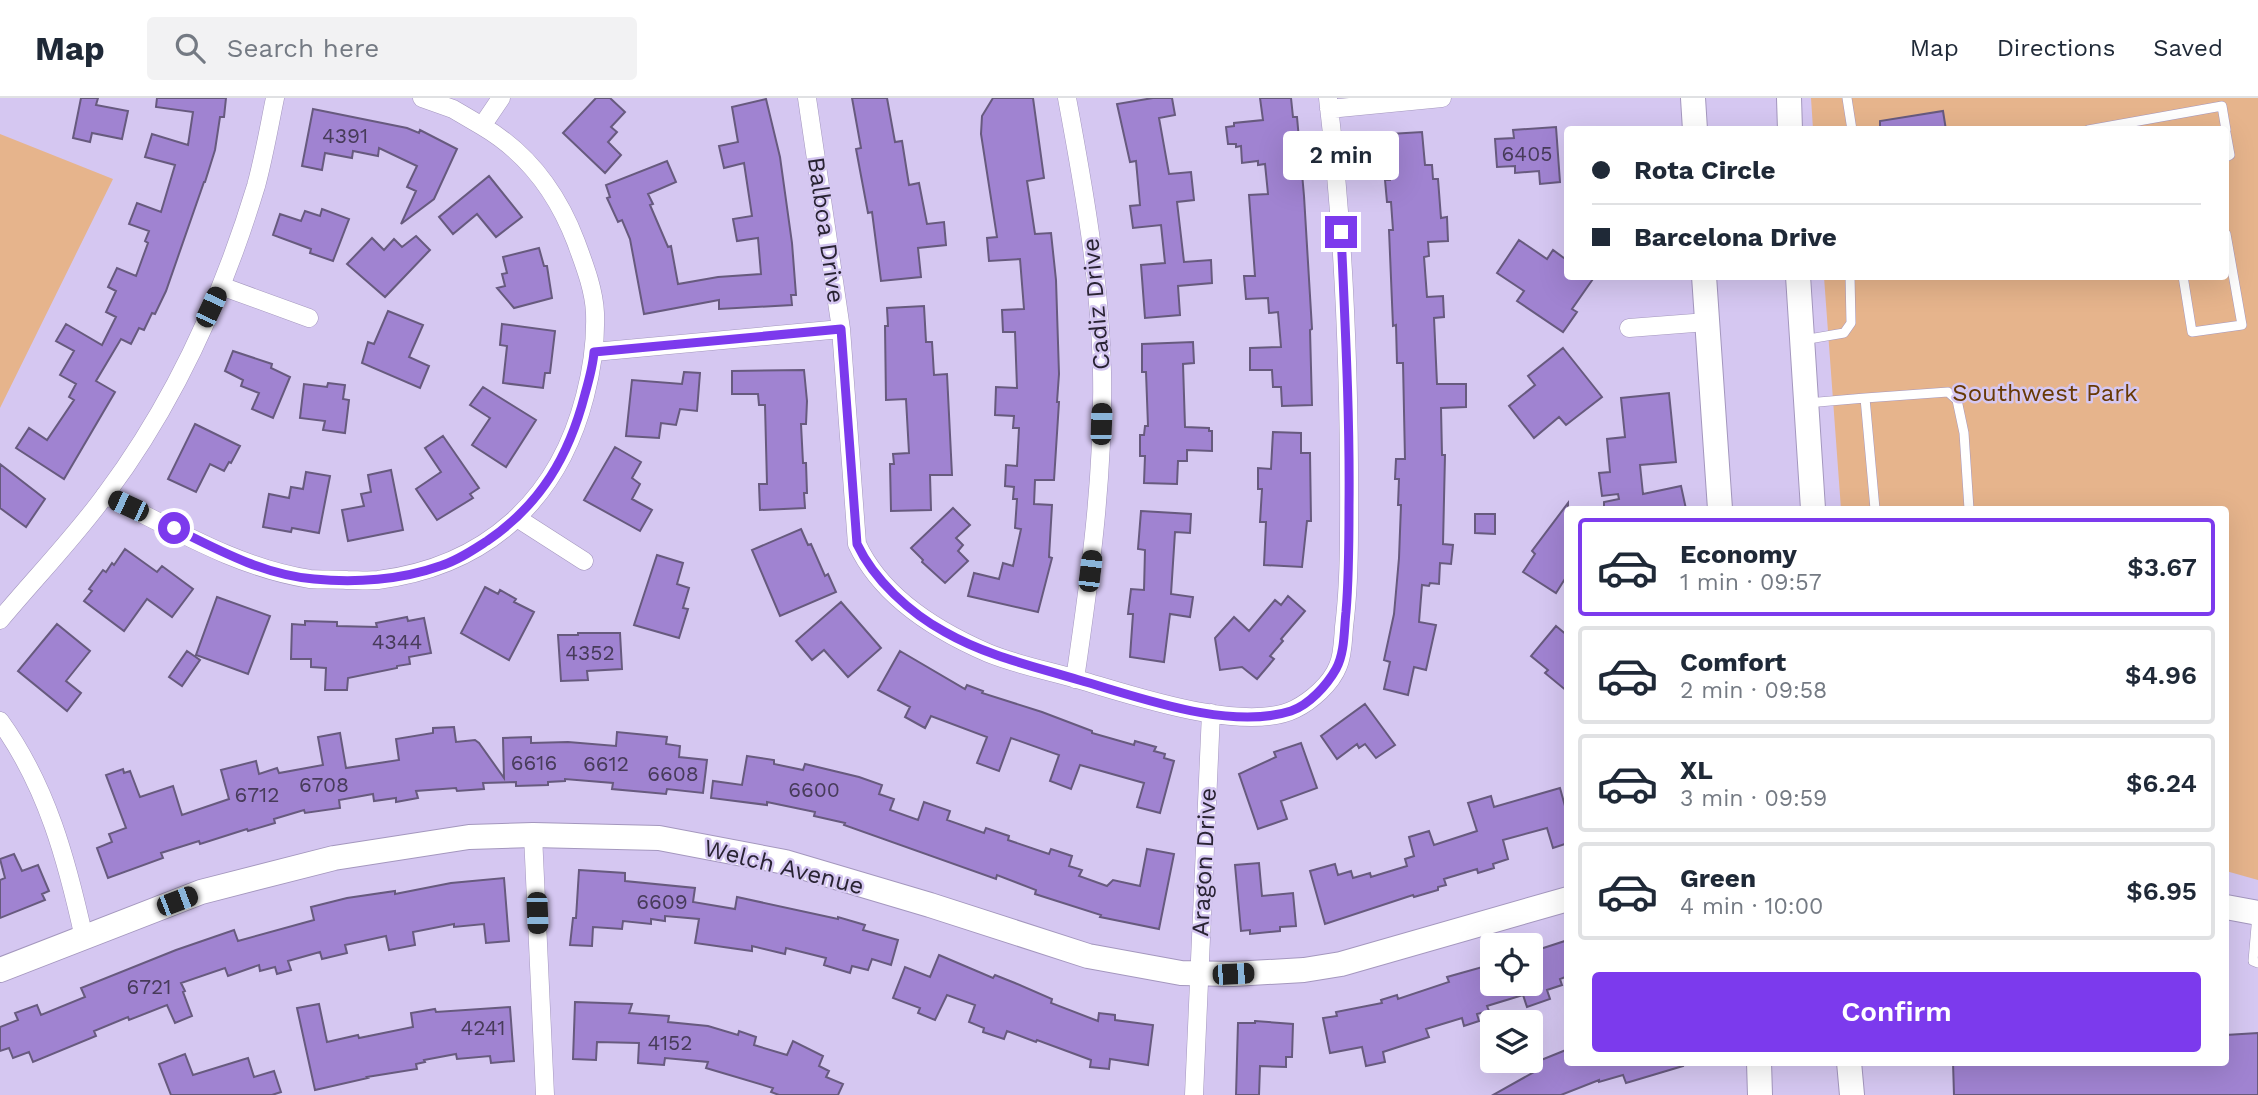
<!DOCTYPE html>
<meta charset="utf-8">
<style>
:root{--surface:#fff;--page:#f2f2f3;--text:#1f2937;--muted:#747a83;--line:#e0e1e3;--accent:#7c3aed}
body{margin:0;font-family:"Work Sans",sans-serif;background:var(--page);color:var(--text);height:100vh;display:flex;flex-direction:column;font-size:26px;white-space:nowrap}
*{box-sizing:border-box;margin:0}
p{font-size:23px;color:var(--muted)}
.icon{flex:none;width:38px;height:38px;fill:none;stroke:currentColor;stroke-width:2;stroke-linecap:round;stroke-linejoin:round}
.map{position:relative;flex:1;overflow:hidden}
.side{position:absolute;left:1564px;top:408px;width:665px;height:560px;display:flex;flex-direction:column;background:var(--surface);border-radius:7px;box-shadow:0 7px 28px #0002}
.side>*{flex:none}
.guide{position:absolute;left:1564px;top:28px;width:665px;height:154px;border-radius:7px;box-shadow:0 7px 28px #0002;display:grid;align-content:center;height:154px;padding:0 28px;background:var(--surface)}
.buttons{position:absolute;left:1480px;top:835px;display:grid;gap:14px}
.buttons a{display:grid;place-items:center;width:63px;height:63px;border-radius:7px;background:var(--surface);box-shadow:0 7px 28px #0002;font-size:35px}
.end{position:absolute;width:32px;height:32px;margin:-16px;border:9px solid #7c3aed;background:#fff;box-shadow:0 0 0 4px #fff}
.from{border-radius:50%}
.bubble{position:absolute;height:49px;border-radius:7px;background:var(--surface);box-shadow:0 7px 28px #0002;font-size:23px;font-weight:600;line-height:49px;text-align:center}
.car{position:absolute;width:21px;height:42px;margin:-21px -10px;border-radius:9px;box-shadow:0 0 5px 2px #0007;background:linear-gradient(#222 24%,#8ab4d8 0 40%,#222 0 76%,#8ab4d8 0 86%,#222 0)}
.guide b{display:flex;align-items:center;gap:24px;height:66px;font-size:26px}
.guide b+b{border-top:2px solid var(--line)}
.guide i{width:18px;height:18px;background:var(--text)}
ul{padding:12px 0 0;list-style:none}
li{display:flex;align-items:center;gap:21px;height:98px;margin:0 14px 10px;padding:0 14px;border:4px solid var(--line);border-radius:7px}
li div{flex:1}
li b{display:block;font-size:26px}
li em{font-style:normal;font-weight:600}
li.current{border-color:var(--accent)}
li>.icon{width:63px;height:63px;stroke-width:1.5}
.button{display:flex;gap:14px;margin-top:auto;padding:14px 28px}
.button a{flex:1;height:80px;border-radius:7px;background:var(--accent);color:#fff;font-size:28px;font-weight:600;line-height:80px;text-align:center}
header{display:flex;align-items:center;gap:42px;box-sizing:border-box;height:98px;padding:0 35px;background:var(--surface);border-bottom:2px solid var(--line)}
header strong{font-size:33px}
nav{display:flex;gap:38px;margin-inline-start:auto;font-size:24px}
.search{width:490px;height:63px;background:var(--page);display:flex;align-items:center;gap:18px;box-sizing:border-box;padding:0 24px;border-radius:7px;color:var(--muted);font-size:26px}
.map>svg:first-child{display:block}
.green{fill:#e6b48c}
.building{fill:#a083d1;stroke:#675a7e;stroke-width:2}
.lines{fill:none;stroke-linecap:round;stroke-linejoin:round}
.lane-casing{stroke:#a497be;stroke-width:10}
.street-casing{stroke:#a497be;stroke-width:19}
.secondary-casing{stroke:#a497be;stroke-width:26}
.lane{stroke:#fff;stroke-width:9}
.street{stroke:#fff;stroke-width:18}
.secondary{stroke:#fff;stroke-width:24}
.route{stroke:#7c3aed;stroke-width:9}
.labels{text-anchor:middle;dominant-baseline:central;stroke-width:5;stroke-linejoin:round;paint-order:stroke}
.number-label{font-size:21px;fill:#473b5a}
.street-label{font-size:24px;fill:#292333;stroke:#d5c7f1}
.park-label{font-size:24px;fill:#673905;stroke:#d5c7f1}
</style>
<header>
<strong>Map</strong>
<div class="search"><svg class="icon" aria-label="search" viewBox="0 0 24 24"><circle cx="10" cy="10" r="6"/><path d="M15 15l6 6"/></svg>Search here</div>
<nav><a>Map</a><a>Directions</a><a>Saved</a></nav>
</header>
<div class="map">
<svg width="2258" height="997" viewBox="0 0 2258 997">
<rect width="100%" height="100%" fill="#d5c7f1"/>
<path class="green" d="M1811,0h447v782l-32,-9v-362h-385l-17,-232 402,-1v-146l-413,-1z
M0,36l113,45 -113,229z"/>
<path class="building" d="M81,0h17l-2,7 32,6 -6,28 -30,-6 -2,9 -17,-4z
M157,0h69l-2,19h-4l-5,33 -10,32h-1l-38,109 -11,23 -3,-1 -8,17 -5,-2 -8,16 -10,-5 -25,42 19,11 -51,87 -48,-31 13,-20 18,12 27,-40 -5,-3 7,-13 -16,-9 14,-24 -18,-10 10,-17 36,21 14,-28 -10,-5 10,-21 -8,-4 9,-19 19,8 12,-33 -3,-2 4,-10 -20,-7 8,-21 24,9 14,-47 -30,-8 7,-23 36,11 5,-33 -37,-5z
M596,0h14l15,14 -14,15 6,5 -9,10 13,13 -16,18 -42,-40z
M852,0h35l8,44 7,-1 7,44 10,-2 8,41 17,-2 2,23 -28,3 3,29 -40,4 -9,-69 -4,1 -12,-64 5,-1z
M993,0h40l11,80 -17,3 8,53 16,-1 5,47 3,94 -2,28h2l-5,78h-19l-1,24 18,1 -3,52 3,1 -14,54 -70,-16 6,-23 25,6 4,-16 10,3 8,-37 -6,-1 2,-29h-4l1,-12 -9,-1 1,-21 11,1 2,-38h-6l1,-12 -19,-1 1,-28 21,1 -2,-56h-12l-1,-22 22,-1 -4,-50 -31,2 -2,-23 10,-1 -16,-103 1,-18z
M1153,0h19l3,17 -16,3 10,56 22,-2 3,28 -17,2 7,60 27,-2 1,23 -34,3 2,29 -35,3 -4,-53 24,-2 -4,-38 -28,3 -3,-22 10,-1 -4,-44 -6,1 -13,-58z
M1260,0h31l2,19h4l7,79 8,133 -2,1 2,75 -30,1 -1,-19h-8l-1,-17h-22v-22l31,-1 -3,-35 -9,1 -1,-15 -22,1 -2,-23h11l-6,-81 19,-1 -3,-30 -7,1v-4l-16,2 -1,-17 -5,1v-3h-8l-2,-17 8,-1v-3l29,-3z
M766,1l14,58 12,86 4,52h-5l1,10 -73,4v-9l-75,14 -14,-75 -8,-19 -4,2 -11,-24 3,-1 -4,-12 61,-24 9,21 -28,12 5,10 -3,1 18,42 3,-1 7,38 40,-7 43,-3 -3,-36 -21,3 -4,-22 19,-3 -8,-53 -20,5 -5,-22 19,-4 -6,-35z
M313,11l94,19 12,5 1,-3 37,19 -23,50 -33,25 15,-33 -9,-4 10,-21 -38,-18 -1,8 -25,-5 -1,7 -27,-5 -3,17 -20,-4z
M1943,13l3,19h-66v-9z
M1556,29l4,55 -20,2 -1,-13 -24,2v-7l-18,1 -2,-28 19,-1 -1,-8z
M1422,34l3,33h7l1,14h5l3,39 6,-1 1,24 -20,1 1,14 -5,1 3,40 16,-1 1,21 -10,1 3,66h29v23l-25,1 1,47h3l-2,89 10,1 -2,19 -11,-1 -1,21 -9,-1 -1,3 -7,-1 -3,37 17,3 -10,45 -12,-3 -6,28 -24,-6 6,-27 -6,-2 10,-46 5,-56 2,-53h-3l1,-26h-4l1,-20h9l-2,-96h-6l-1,-38 -3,1 -4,-96h4l-2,-28h-4l-2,-22h5v-46z
M489,78l33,41 -26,20 -19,-23 -24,20 -14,-17z
M322,111l27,10 -16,42 -23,-8 1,-4 -38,-14 7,-21 21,7 4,-10 15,5z
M416,138l14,14 -45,47 -38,-33 25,-26 12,12 10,-11 8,8z
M1519,142l28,19 6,-9 15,11v15h27l-23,33 5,3 -14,20 -46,-31 7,-10 -27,-18z
M539,150l5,18h3l5,32 -38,10 -17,-20 8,-2 -3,-12 5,-1 -4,-16z
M924,208l2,36h6l2,33 13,-1 5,101h-22l1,35 -40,1 -1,-47h4l-1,-10 16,-1 -3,-54 -20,1 -1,-74h3l-1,-18z
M388,213l35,14 -14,32 20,9 -9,22 -58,-25 6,-21 6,2z
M502,226l53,7 -5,42h-5l-2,15 -40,-5 4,-37 -7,-1z
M1193,244l1,21 -11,1 2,63 24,1v3h3v20l-25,-1v11h-9l-1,23 -33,-1 1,-27h-5v-21h4l1,-9h3l-2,-54h-4v-28z
M1563,250l39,49 -36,28 -7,-8 -25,21 -25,-32 26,-21 -7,-9z
M233,253l39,13 -1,4 19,9 -17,41 -21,-9 7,-16 -18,-7 2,-6 -18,-9z
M804,272l3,31 -1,23h-5l2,39h3l1,30h-3l1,15 -45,2 -1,-26h8l-2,-79h-6l-1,-11h-26v-23z
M684,274l16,1 -3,38 -17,-2 -4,16 -15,-2 -2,15 -33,-2 6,-56 50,4z
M328,285l17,2 -2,14 6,1 -4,33 -22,-3 2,-9 -25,-3 4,-34 23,3z
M483,289l53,33 -30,47 -34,-22 18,-27 -20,-13z
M1669,295l7,69 -36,3 3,29 38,-8 5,23h-82v-7l15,-3 -1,-5 -16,2 -3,-23 11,-1 -3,-33 18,-2 -4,-39z
M195,326l45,22 -9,17 -2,-1 -5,9 -14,-7 -14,28 -28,-13z
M1273,334l28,1v20h9l1,68h-4l-5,46 -38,-2 2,-43h-6l2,-33h-4v-21l13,1z
M443,338l36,52 -9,6 3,4 -36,22 -21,-31 25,-17 -16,-24z
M615,349l26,15 -9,16 8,6 -8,15 20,11 -12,21 -56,-31z
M0,366l45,35 -19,28 -26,-19z
M391,372l12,60 -55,11 -6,-31 22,-4 -3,-12 10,-2 -3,-17z
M306,374l24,4 -11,57 -27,-5 -1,4 -28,-5 6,-33 20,4 2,-11 12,2z
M1568,405v71l-12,19 -33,-21 12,-18 -3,-3z
M953,410l17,17 -14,13 7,7 -5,6 10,10 -23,22 -23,-21 1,-2 -12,-12z
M1141,413l50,3 -1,19 -15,-1 -4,62 22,3 -3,20 -20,-3 -6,48 -34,-5 3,-43h-5l3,-25 13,1 1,-40 -7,-1z
M1475,416h20v20l-20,-1z
M801,431l7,16 3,-1 14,32 3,-2 8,18 -56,24 -28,-66z
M125,451l32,23 5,-6 31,23 -21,28 -25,-18 -23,32 -40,-30 8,-10 -3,-2 14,-19 3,2 6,-9 2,2z
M657,457l26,8 -6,21 12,4 -6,20 5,1 -9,29 -45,-13z
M485,489l13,7 2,-4 16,9 -2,3 20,10 -25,48 -48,-27z
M1288,498l17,15 -24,28 2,2 -13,15 4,3 -17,20 -15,-12 -22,3 -5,-32 19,-21 15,14 26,-31 6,5z
M217,499l53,19 -22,58 -52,-19z
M841,504l40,46 -33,29 -24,-27 -12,10 -16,-19z
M407,519l1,4 16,-3 7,35 -22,4 1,7 -13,2v2l-49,10 -1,12h-22l1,-22 -15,-1v-8h-20l1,-35 13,1v-4l32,1v4l40,1 -1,-4z
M57,526l33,27 -24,30 15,12 -14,18 -49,-40z
M1556,528l12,10v56l-23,-19 3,-3 -17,-14z
M578,535h42l2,36 -35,2 1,9 -27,1 -3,-46h20z
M187,553l13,9 -18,26 -13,-9z
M900,553l65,38 2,-4 16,6 -1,2 60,19 50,19v2l42,12 1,-4 21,6 -2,4 11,3 -1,4 10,3 -14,52 -23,-6 7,-24 -64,-18 -9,24 -21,-8 9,-26 -48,-17 -12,33 -22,-8 10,-26 -56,-21 -6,12 -20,-11 5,-10 -32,-17z
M1365,606l30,41 -19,13 -11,-14 -6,4 -2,-4 -20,15 -16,-23z
M454,629l2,15 19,-2 4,3 25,35 -1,-40 28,-1v6l37,-1 48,4 1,-14 50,5 -1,7 14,2 -1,11 28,3 -4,33 -36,-4 -1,5 -54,-5 1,-6 -48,-4v2l-17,1v3l-32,1v-4l-33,1 1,6 -27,2 -1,-3 -40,3 2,7 -22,4v-4l-22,3 -1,-7 -34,6 1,8 -35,5 -1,-3 -30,9 1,4 -27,8 -1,-2 -47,15 -1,-3 -38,12 2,5 -55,20 -11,-30 15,-6 -3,-8 17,-6 -20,-53 17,-6 1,4 6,-2 10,26 33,-11 9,29 47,-16 -8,-29 35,-9 3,13 18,-6 2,5 44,-8 -5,-28 22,-4 6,35 53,-8 -3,-21 37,-6v-5z
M1301,645l16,45 -36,13 6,18 -29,10 -19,-55 37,-17 -2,-5z
M747,658l27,4v4l29,6 2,-6 54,13 23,8 -3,9 15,5 -4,11 28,10 6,-18 26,9 -3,9 37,13 2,-5 23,8 -1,4 41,14 2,-5 21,7 -3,10 13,4 -3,6 28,10 6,-6 27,6 7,-37 27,5 -15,75 -59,-12 1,-2 -66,-21 1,-4 -39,-15 -1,4 -152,-54 1,-2 -31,-7 1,-4 -48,-10v3l-56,-7 2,-17 29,4z
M1560,690l8,29v26l-15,5 -6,-20 -44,12 5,19 -15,5 1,4 -16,5 -1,-4 -33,10 2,6 -8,2v3l-24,7 -1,-2 -88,29 -15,-53 25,-7 3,11 13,-4 2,7 17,-5 1,4 36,-11 -2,-7 9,-3 -5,-19 20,-6 5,14 43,-14 -9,-28 23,-7 3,11z
M14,756l8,17 16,-6 11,26 -7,3 3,6 -45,18v-38l5,-2 -5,-19z
M1259,765l3,33 31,-3 3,33 -16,1v4l-30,3v-4l-9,1 -6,-66z
M579,772l46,3v8l70,7 -2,14 42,7 2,-12 101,22v-2l27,8 -2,5 35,10 -7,25 -19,-6 -4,11 -16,-4 -2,7 -26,-8 2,-7 -40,-10 -1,6 -33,-8v5l-57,-8 4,-24 -34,-3v5l-14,-2v5l-28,-3 -1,8 -29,-2 -1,19 -22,-1 3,-27h3z
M504,780l5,63 -23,2 -2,-19 -30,3v-3l-41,8 2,13 -26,5 -3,-14 -41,9 2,8 -25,6 -2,-7 -32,9 3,9 -14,4 -2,-7 -15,4 -1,-6 -31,11 -3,-8 -44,15 4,8 -2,1 9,24 -17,7 -8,-18 -38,15 -1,-3 -34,14 2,5 -63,26 -4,-10 -16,6 -4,-10 -9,3v-24l18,-7 -3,-7 22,-8 4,10 44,-18 -4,-9 95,-38 58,-20 4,11 76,-21 -3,-13 36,-9 48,-7v3l56,-11z
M1568,842v36l-8,3 2,6 -15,5 3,9 -23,8 -4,-12 -36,11 2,5 -12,3 2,7 -15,5 -2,-8 -36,11 3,8 -46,15 2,10 -19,4 -4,-19 -32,6 -7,-35 14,-2 -1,-4 46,-9 -1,-3 16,-5 1,4 51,-17 -2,-5 46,-13v20h38v-32z
M939,857l54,23 2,-3 20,8 37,16 -1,4 47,18 1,-8 16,2v5l38,5 -5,40 -38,-6 -1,10 -19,-2 1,-7 -54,-20 -1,2 -29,-11 -3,8 -21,-7 1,-4 -15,-6 6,-17 -28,-10 -12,25 -17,-7 2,-5 -27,-10 12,-31 25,10z
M575,904l57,2 -3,9 40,3 -1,6 40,4 30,9 1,-4 17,6 -2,8 33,10 6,-14 30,15 -4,10 10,5 -3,6 17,7 -5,11h-59l-8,-3 2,-4 -67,-20 2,-6 -43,-4 -1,7 -26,-2 1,-20 -42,-1 -1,18 -23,-1z
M319,906l8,38 31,-7 1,3 54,-11 -2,-14 24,-4 1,3 74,-5 4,54 -23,2 -1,-7 -33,3 -1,-5 -32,6 1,2 -9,2 1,5 -50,8 1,1 -53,12 -18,-82z
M1255,923l38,3 -1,33h-6v10l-26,-1 -1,29h-23l2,-72h17z
M2258,935v62h-304l-1,-33h273v-27z
M1566,952l2,12h114l1,4 -57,17 -3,-8 -24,7v-2l-38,15h-68l41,-23 -3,-8z
M185,956l8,21 55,-17 6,19 20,-6 7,21 -9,3h-101l-12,-31z"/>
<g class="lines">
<defs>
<path id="lane" d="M1847,0l5,32
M2088,32l134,-24 4,24
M2226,35l4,22 -4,2
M2183,178l9,56 50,-7 -16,-91
M1803,242l41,-7 7,-10 -1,-47
M1865,300l83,-6 9,8 7,33 5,76
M1807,305l58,-5 10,111
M2257,817l-4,46 5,2"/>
<path id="street" d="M422,0l31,11 29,17 19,-28
M807,0l34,231 16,215c24,52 80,87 131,109 29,12 62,18 92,27 52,15 165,54 215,29 16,-8 36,-25 43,-43 5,-11 5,-27 6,-39 4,-32 5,-63 5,-96 1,-144 -4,-290 -21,-433
M1067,0c17,91 33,181 35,274 2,103 -12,205 -27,307
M1329,11l113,-11
M221,188l88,32
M1629,230l78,-6
M594,254l247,-23
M105,397c66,32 132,73 205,84 12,1 25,0 37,1 10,0 21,1 31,0 108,-14 180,-79 207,-184 7,-27 11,-54 10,-83 -1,-24 -11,-49 -19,-71 -19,-50 -48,-89 -94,-116
M517,420l67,43
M0,522c35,-42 74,-82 106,-126 68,-91 117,-199 150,-308 8,-29 13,-59 19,-88
M0,623c47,65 67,140 84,217
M533,737l12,260
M1194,997l17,-382"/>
<path id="secondary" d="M1693,0l2,32
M1789,0l1,32
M1704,178l16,233
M1798,178l15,233
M2226,809l32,6
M0,872l201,-78 133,-34 135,-21 64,-2 126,3 126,24 145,43 158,51 93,17 52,1 71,-4 37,-6 227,-65
M1759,964l1,33
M1849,964l3,33"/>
</defs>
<use href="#lane" class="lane-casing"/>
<use href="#street" class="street-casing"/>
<use href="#secondary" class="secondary-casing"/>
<use href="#lane" class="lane"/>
<use href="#street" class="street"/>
<use href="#secondary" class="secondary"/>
</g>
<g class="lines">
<path class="route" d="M174,430c44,22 90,47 140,51 41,4 87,1 126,-13 17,-5 33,-16 47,-25 54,-37 82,-85 98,-147 4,-14 8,-28 9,-42l247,-23 16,215c17,36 53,69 88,88 42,24 88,34 134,48 60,17 150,51 212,31 18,-6 36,-26 45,-42 9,-16 8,-40 10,-57 3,-35 3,-71 3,-106 1,-91 -4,-183 -8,-274"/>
</g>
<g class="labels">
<g class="number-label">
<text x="345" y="37">4391</text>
<text x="1527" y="55">6405</text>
<text x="397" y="543">4344</text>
<text x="590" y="554">4352</text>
<text x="534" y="664">6616</text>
<text x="606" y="665">6612</text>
<text x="673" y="675">6608</text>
<text x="324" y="686">6708</text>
<text x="814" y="691">6600</text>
<text x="257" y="696">6712</text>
<text x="662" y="803">6609</text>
<text x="149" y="888">6721</text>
<text x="483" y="929">4241</text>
<text x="670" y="944">4152</text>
</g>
<g class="street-label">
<text transform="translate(826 132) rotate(82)">Balboa Drive</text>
<text transform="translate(1096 206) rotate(-95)">Cadiz Drive</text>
<text transform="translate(1204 764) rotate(-87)">Aragon Drive</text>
<text transform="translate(784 769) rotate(14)">Welch Avenue</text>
</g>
<g class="park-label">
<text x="2045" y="295">Southwest Park</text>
</g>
</g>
</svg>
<div class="buttons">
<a><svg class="icon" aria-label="locate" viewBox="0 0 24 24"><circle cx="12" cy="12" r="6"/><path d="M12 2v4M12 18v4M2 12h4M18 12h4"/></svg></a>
<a><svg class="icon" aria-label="layers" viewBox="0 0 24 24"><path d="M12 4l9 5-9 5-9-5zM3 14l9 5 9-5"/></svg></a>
</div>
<i class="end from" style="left:174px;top:430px"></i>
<i class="end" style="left:1341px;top:134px"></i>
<div class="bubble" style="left:1283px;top:33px;width:116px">2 min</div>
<i class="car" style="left:211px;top:209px;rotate:25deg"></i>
<i class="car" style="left:1101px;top:326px;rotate:2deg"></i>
<i class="car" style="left:128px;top:408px;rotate:295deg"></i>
<i class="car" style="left:1090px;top:473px;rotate:7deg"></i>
<i class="car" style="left:177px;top:803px;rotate:69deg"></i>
<i class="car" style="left:537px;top:815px;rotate:178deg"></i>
<i class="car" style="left:1233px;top:876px;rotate:87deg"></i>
<div class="guide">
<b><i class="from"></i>Rota Circle</b>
<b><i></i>Barcelona Drive</b>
</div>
<section class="side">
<ul>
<li class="current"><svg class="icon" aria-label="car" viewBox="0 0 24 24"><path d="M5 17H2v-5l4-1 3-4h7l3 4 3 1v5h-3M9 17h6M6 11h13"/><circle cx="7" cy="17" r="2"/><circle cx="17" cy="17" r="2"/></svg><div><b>Economy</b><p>1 min · 09:57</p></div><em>$3.67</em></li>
<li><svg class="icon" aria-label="car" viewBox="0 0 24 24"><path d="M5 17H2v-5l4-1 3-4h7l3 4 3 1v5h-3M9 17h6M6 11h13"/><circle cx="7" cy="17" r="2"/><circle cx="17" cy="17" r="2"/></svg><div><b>Comfort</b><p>2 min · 09:58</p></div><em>$4.96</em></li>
<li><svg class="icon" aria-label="car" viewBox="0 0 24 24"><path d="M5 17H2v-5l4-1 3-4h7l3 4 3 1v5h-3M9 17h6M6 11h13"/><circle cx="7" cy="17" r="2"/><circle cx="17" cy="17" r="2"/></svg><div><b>XL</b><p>3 min · 09:59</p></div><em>$6.24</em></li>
<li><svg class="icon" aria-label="car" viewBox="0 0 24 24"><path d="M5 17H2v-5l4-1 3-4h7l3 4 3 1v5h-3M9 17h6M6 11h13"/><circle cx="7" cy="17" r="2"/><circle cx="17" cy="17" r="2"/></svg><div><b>Green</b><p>4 min · 10:00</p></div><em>$6.95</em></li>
</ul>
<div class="button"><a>Confirm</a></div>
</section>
</div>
